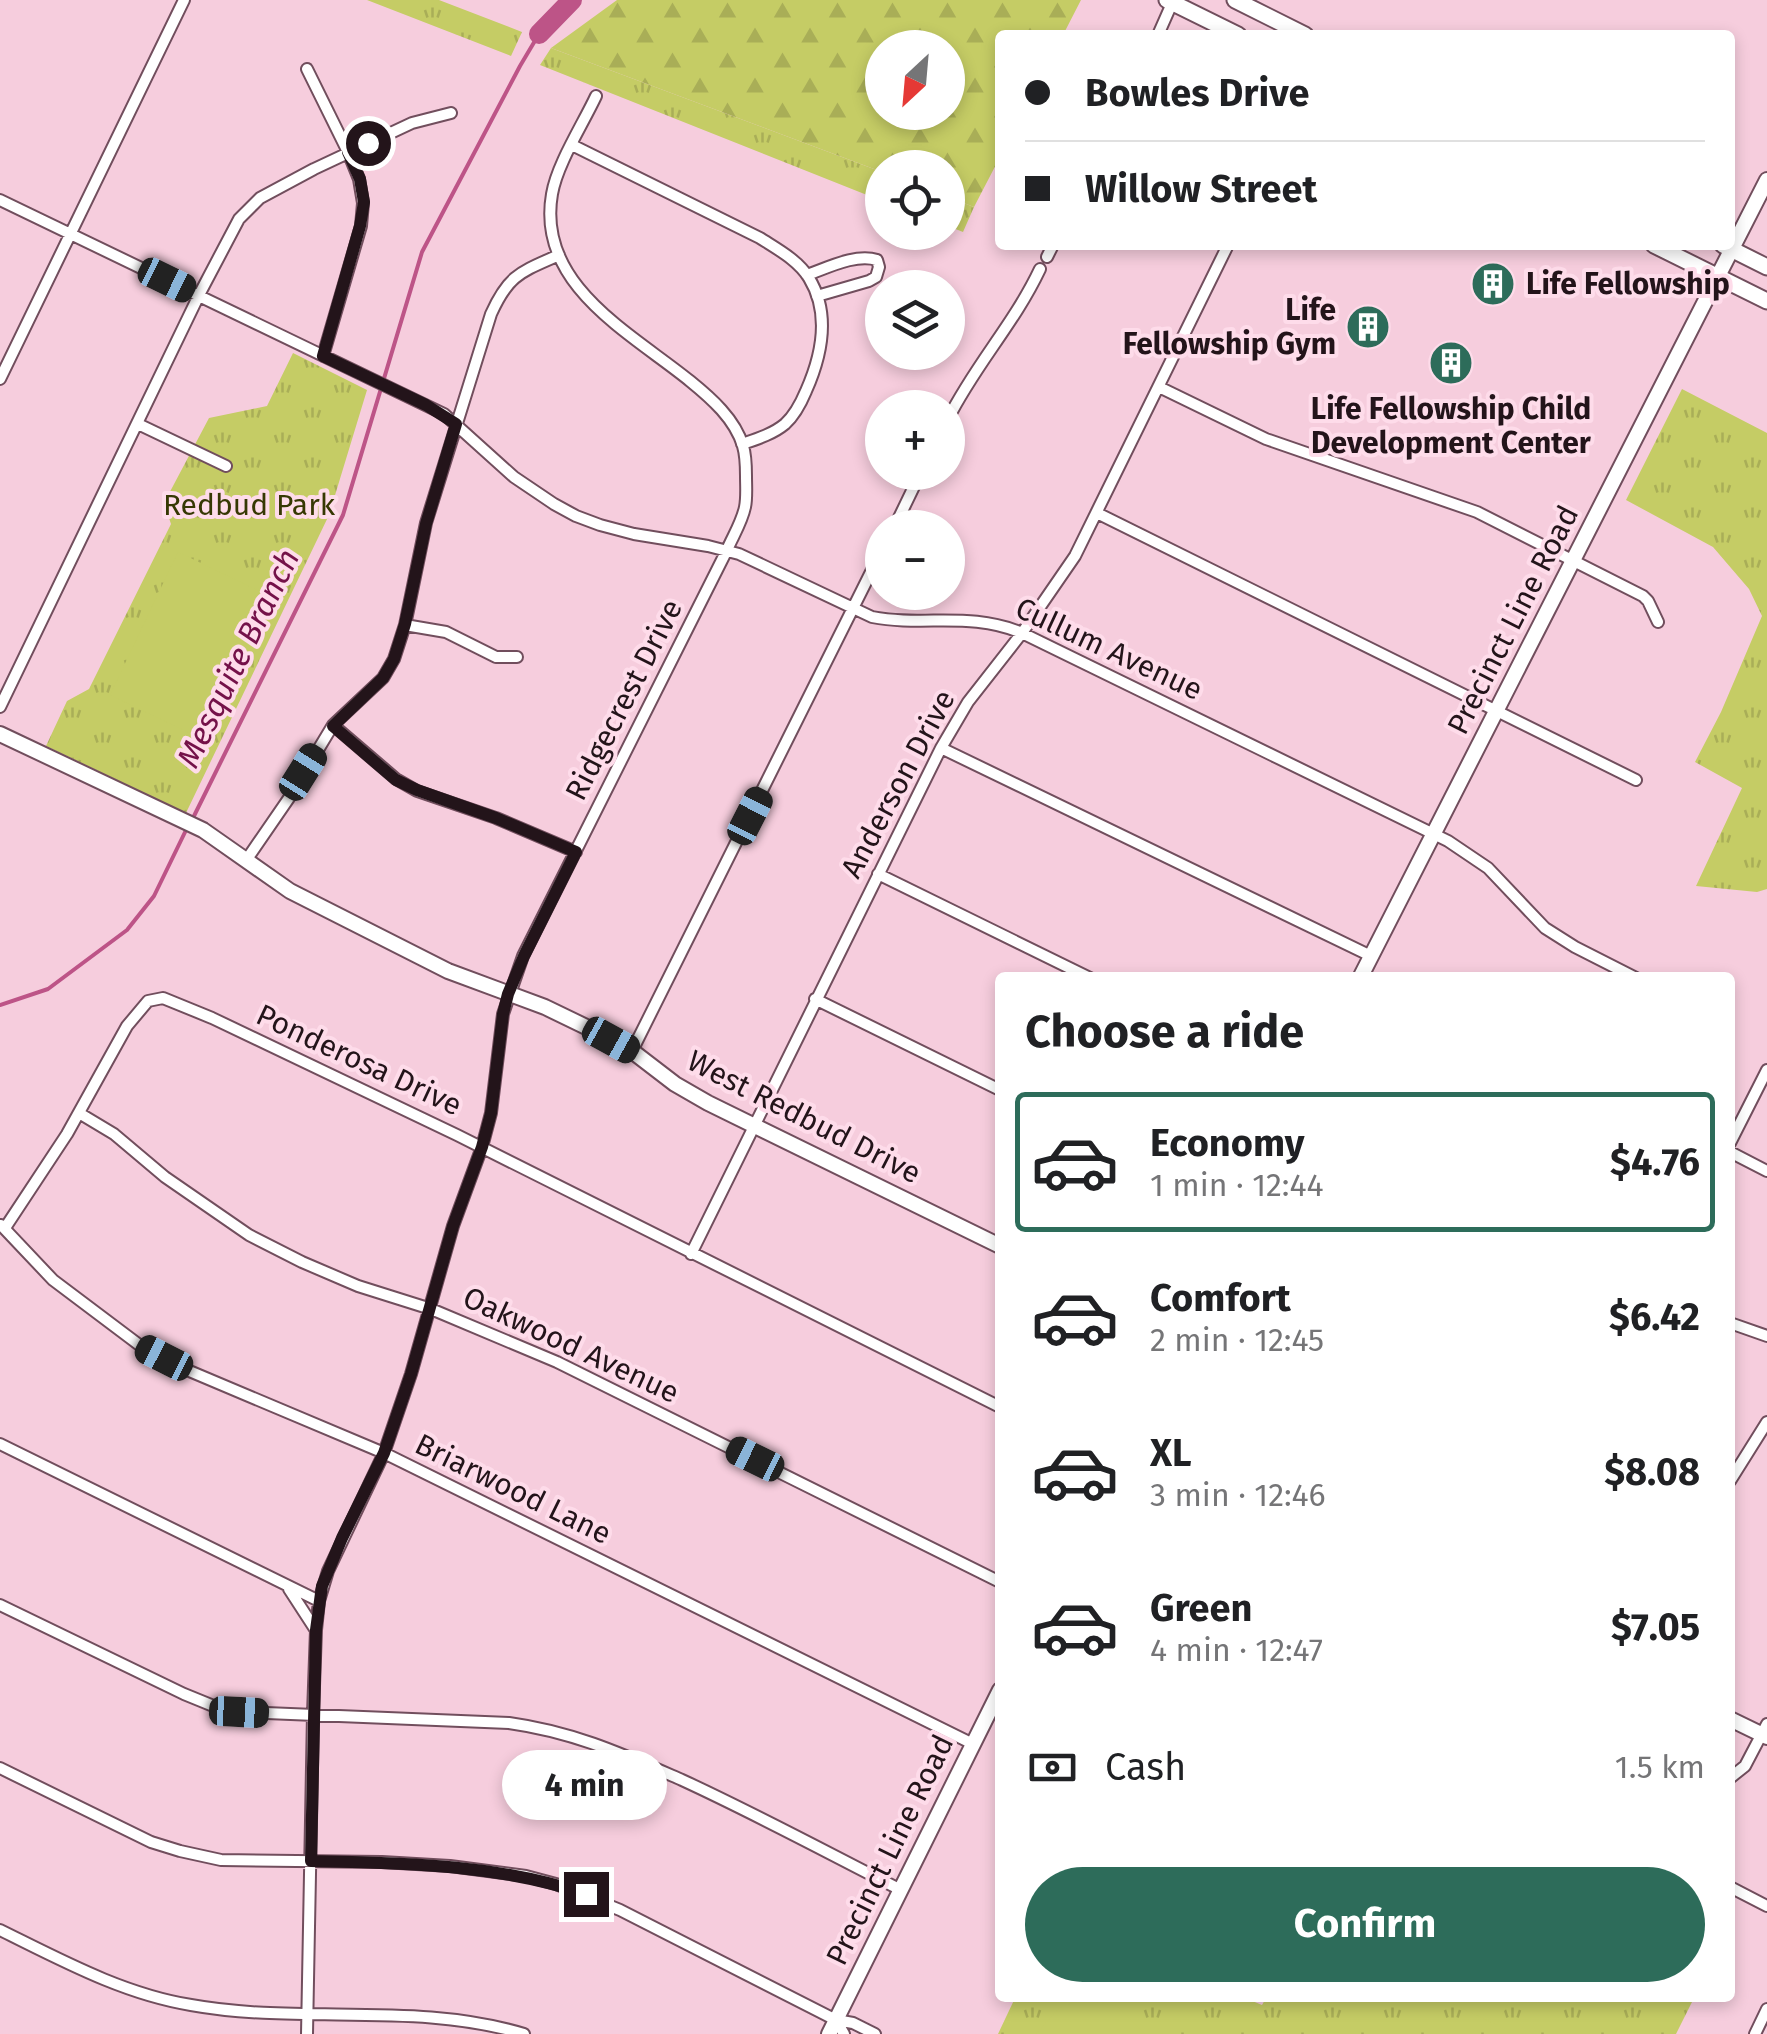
<!DOCTYPE html>
<meta charset="utf-8">
<style>
:root{--surface:#fff;--page:#f2f2f2;--text:#202124;--muted:#757577;--line:#e0e0e0;--accent:#2d6c5a}
body{margin:0;font-family:"Fira Sans",sans-serif;background:var(--page);color:var(--text);height:100vh;display:flex;flex-direction:column;font-size:38px;white-space:nowrap}
*{box-sizing:border-box;margin:0}
p{font-size:32px;color:var(--muted)}
.icon{flex:none;width:55px;height:55px;fill:none;stroke:currentColor;stroke-width:2;stroke-linecap:round;stroke-linejoin:round}
.map{position:relative;flex:1;overflow:hidden}
.side{position:absolute;left:995px;top:972px;width:740px;height:1030px;display:flex;flex-direction:column;background:var(--surface);border-radius:10px;box-shadow:0 5px 15px #0003}
.side>*{flex:none}
.guide{position:absolute;left:995px;top:30px;width:740px;height:220px;border-radius:10px;box-shadow:0 5px 15px #0003;display:grid;align-content:center;height:220px;padding:0 30px;background:var(--surface)}
.needle{width:65px;rotate:206deg}
.fabs{position:absolute;left:865px;top:30px;display:grid;gap:20px}
.fabs a{display:grid;place-items:center;width:100px;height:100px;border-radius:50%;background:var(--surface);box-shadow:0 5px 15px #0003;font-size:50px}
.end{position:absolute;width:45px;height:45px;margin:-22px;border:12px solid #23141a;background:#fff;box-shadow:0 0 0 5px #fff}
.from{border-radius:50%}
.bubble{position:absolute;height:70px;border-radius:35px;background:var(--surface);box-shadow:0 5px 15px #0003;font-size:32px;font-weight:700;line-height:70px;text-align:center}
.car{position:absolute;width:30px;height:60px;margin:-30px -15px;border-radius:12px;box-shadow:0 0 8px 2px #0007;background:linear-gradient(#222 24%,#8ab4d8 0 40%,#222 0 76%,#8ab4d8 0 86%,#222 0)}
.guide b{display:flex;align-items:center;gap:35px;height:95px;font-size:38px}
.guide b+b{border-top:2px solid var(--line)}
.guide i{width:25px;height:25px;background:var(--text)}
ul{padding:0;list-style:none}
li{display:flex;align-items:center;gap:30px;height:140px;margin:0 20px 15px;padding:0 10px;border:5px solid transparent;border-radius:10px}
li div{flex:1}
li b{display:block;font-size:38px}
li em{font-style:normal;font-weight:700}
li.current{border-color:var(--accent)}
li>.icon{width:90px;height:90px;stroke-width:1.5}
h2{padding:0 30px;font-size:45px;line-height:120px}
.pay{display:flex;align-items:center;gap:25px;height:110px;padding:0 30px;font-size:38px}
.pay p{margin-inline-start:auto}
.button{display:flex;gap:20px;margin-top:auto;padding:20px 30px}
.button a{flex:1;height:115px;border-radius:60px;background:var(--accent);color:#fff;font-size:40px;font-weight:700;line-height:115px;text-align:center}
.map>svg:first-child{display:block}
.grass{fill:url(#grass-tufts)}
.forest{fill:url(#forest-firs);fill-rule:evenodd}
.pitch{fill:#c5cc65}
.lines{fill:none;stroke-linecap:round;stroke-linejoin:round}
.stream{stroke:#bd5487;stroke-width:4}
.river{stroke:#bd5487;stroke-width:20}
.street-casing{stroke:#714e5d;stroke-width:14}
.secondary-casing{stroke:#714e5d;stroke-width:18}
.primary-casing{stroke:#714e5d;stroke-width:19}
.street{stroke:#fff;stroke-width:10}
.secondary{stroke:#fff;stroke-width:14}
.primary{stroke:#fff;stroke-width:15}
.route{stroke:#23141a;stroke-width:12}
.labels{text-anchor:middle;dominant-baseline:central;stroke-width:8;stroke-linejoin:round;paint-order:stroke}
.poi-label{font-size:30px;font-weight:bold;fill:#23141a;stroke:#fedcea;text-anchor:start}
.park-label{font-size:30px;fill:#363803;stroke:#fedcea}
.street-label{font-size:30px;fill:#23141a;stroke:#fedcea}
.water-label{font-size:32px;font-style:italic;fill:#741149;stroke:#fedcea}
</style>
<div class="map">
<svg width="1767" height="2034" viewBox="0 0 1767 2034">
<defs>
<pattern id="grass-tufts" width="24" height="20" patternUnits="userSpaceOnUse" patternTransform="scale(2.5)"><rect width="24" height="20" fill="#c5cc65"/><path d="M3 7l-1-3M5 7V3M7 7l1-3M15 17l-1-3M17 17v-4M19 17l1-3" fill="none" stroke="#a9ae57"/></pattern>
<pattern id="forest-firs" width="22" height="20" patternUnits="userSpaceOnUse" patternTransform="scale(2.5)"><rect width="22" height="20" fill="#c5cc65"/><path d="M5 1l3.5 6h-7zM16 11l3.5 6h-7z" fill="#a9ae57"/></pattern>
</defs>
<rect width="100%" height="100%" fill="#f6cddd"/>
<path class="grass" d="M367,0h72l83,32 -11,24z
M551,48l331,124v29l-342,-136z
M948,197l26,10 -11,25 -15,-6z
M293,353l74,37 -38,125 -143,298 -140,-67 21,-45 22,-12 82,-165 -7,-21 45,-85 58,-12z
M1682,389l85,44v456l-10,3 -61,-6 46,-98 -47,-26 26,-50 41,-96 -13,-27 -36,-42 -87,-47z
M1015,1998h230l17,7 4,-7h428l-18,36h-678z"/>
<path class="forest" d="M617,0h464l-18,35h-63v122l-26,50 -26,-10v-29h-66v4l-331,-124zM882,48h66v64h-66z"/>
<path class="pitch" d="M178,552l85,41 -69,142 -84,-40z
M1456,1998h55l-14,27 -44,-21z
M1083,1999l34,7 28,28h-109l23,-26z"/>
<g class="lines">
<path class="stream" d="M193,818l150,-303 79,-263 98,-186 19,-32
M0,1005l48,-16 79,-59 27,-34 34,-70"/>
<path class="river" d="M539,34l33,-34"/>
<defs>
<path id="street" d="M1158,35l15,-34
M307,69l41,83 11,27 4,24 -2,23 -38,130
M572,145l188,93c17,11 38,22 49,40 22,36 13,77 -3,113 -5,12 -11,24 -21,33 -12,10 -28,15 -43,20
M0,200l444,214 70,63 40,27 22,12 24,9 34,9 74,12 31,8 133,63c52,10 98,-6 150,16l426,208 40,27 57,60 30,19 61,31
M1047,257l6,-12
M807,275c20,-7 49,-22 70,-15l2,7 -3,10 -7,4 -52,15
M0,379l184,-379
M1159,387l107,52 211,73 166,84 5,5 10,21
M948,419c27,-54 66,-95 92,-150
M138,424l88,42
M1097,513l539,267
M894,528l27,-56
M405,625l41,7 50,25h21
M0,707l199,-412 40,-76 21,-21 54,-29 98,-46 39,-10
M333,725l63,54 21,12 79,27 80,34
M941,748l430,208
M247,859l42,-61 44,-73 50,-47 11,-19 11,-34 21,-102 65,-209c18,-40 30,-42 68,-59
M878,874l212,104
M815,999l185,91
M632,1051l250,-501
M79,1113l35,21 51,43 84,58 53,27 56,24 73,23 126,53 443,220
M1730,1143l37,-73
M1730,1152l37,19
M1,1225l52,55 89,67 45,23 197,83 589,291
M5,1228l62,-94 60,-108 21,-25 15,-3 49,20 245,117 543,272
M691,1254l250,-506 27,-46 54,-69 53,-77 153,-311
M1730,1323l37,13
M0,1444l319,157
M1730,1481l37,-59
M289,1589l26,40
M0,1605l184,89 27,11 28,7 270,11c65,9 113,31 173,57 74,34 146,73 219,110
M0,1768l151,74 29,9 41,9 161,2 68,4 76,10 30,8 64,26 216,110 17,3 22,11
M1730,1778l15,-12 22,-42
M1730,1887l37,19
M0,1930c61,30 123,64 191,75 110,20 225,-4 333,29
M836,2020l8,14
M307,2034l6,-320 3,-84 3,-29 9,-30 56,-118 27,-79 42,-148 29,-79 9,-34 12,-99 20,-58 204,-406c6,-14 15,-28 18,-43 2,-9 1,-21 1,-31 0,-10 0,-20 -3,-30 -8,-27 -32,-48 -53,-65 -59,-48 -154,-96 -138,-187 5,-30 31,-70 44,-98
M1755,2034l12,-25"/>
<path id="secondary" d="M0,734l203,96 87,61 158,80 97,36 66,32 21,12 43,33 33,19 292,143
M1360,978l407,-798
M1730,1719l37,18
M829,2034l171,-344"/>
<path id="primary" d="M1167,0l71,35
M1235,0l70,35
M1654,245l113,56
M1723,245l44,22"/>
</defs>
<use href="#street" class="street-casing"/>
<use href="#secondary" class="secondary-casing"/>
<use href="#primary" class="primary-casing"/>
<use href="#street" class="street"/>
<use href="#secondary" class="secondary"/>
<use href="#primary" class="primary"/>
</g>
<g class="lines">
<path class="route" d="M368,143l-20,9 12,27 4,23 -4,24 -37,130 103,49 30,19 -30,100 -21,100 -11,35 -11,19 -50,48 63,54 21,10 79,28 80,34 -52,104 -16,38 -5,20 -12,99 -9,34 -29,79 -42,148 -27,79 -42,85 -20,48 -6,44 -5,231c94,2 185,3 275,33"/>
</g>
<defs>
<symbol id="building-disc" viewBox="-11 -11 22 22"><circle r="9.5" fill="#2d6c5a" stroke="#fedcea"/><path d="M-4-6H4V6H1V3H-1V6H-4ZM-2.5-4.3h1.7v1.8h-1.7ZM.8-4.3h1.7v1.8H.8ZM-2.5-1h1.7V.8h-1.7ZM.8-1h1.7V.8H.8Z" fill="#fff"/></symbol>
</defs>
<g fill-rule="evenodd">
<use href="#building-disc" x="1468" y="259" width="50" height="50"/>
<use href="#building-disc" x="1343" y="302" width="50" height="50"/>
<use href="#building-disc" x="1426" y="338" width="50" height="50"/>
</g>
<g class="labels">
<g class="poi-label">
<text x="1526" y="284">Life Fellowship</text>
<text x="1336" y="310" text-anchor="end">Life<tspan x="1336" dy="34">Fellowship Gym</tspan></text>
<text x="1451" y="409" text-anchor="middle">Life Fellowship Child<tspan x="1451" dy="34">Development Center</tspan></text>
</g>
<g class="park-label">
<text x="249" y="505">Redbud Park</text>
</g>
<g class="street-label">
<text transform="translate(1513 620) rotate(-63)">Precinct Line Road</text>
<text transform="translate(1109 649) rotate(25)">Cullum Avenue</text>
<text transform="translate(624 700) rotate(-63)">Ridgecrest Drive</text>
<text transform="translate(898 784) rotate(-62)">Anderson Drive</text>
<text transform="translate(359 1060) rotate(25)">Ponderosa Drive</text>
<text transform="translate(804 1117) rotate(27)">West Redbud Drive</text>
<text transform="translate(571 1345) rotate(25)">Oakwood Avenue</text>
<text transform="translate(513 1489) rotate(26)">Briarwood Lane</text>
<text transform="translate(890 1850) rotate(-64)">Precinct Line Road</text>
</g>
<g class="water-label">
<text transform="translate(238 658) rotate(-64)">Mesquite Branch</text>
</g>
</g>
</svg>
<div class="fabs">
<a><svg class="needle" viewBox="-14 -14 28 28"><path d="M0-13l5 13h-10z" fill="#e53935"/><path d="M0 13l5-13h-10z" fill="#757577"/></svg></a>
<a><svg class="icon" aria-label="locate" viewBox="0 0 24 24"><circle cx="12" cy="12" r="6"/><path d="M12 2v4M12 18v4M2 12h4M18 12h4"/></svg></a>
<a><svg class="icon" aria-label="layers" viewBox="0 0 24 24"><path d="M12 4l9 5-9 5-9-5zM3 14l9 5 9-5"/></svg></a>
<a>+</a>
<a>−</a>
</div>
<i class="end from" style="left:368px;top:143px"></i>
<i class="end" style="left:586px;top:1894px"></i>
<div class="bubble" style="left:502px;top:1750px;width:165px">4 min</div>
<i class="car" style="left:167px;top:280px;rotate:116deg"></i>
<i class="car" style="left:303px;top:772px;rotate:32deg"></i>
<i class="car" style="left:750px;top:816px;rotate:27deg"></i>
<i class="car" style="left:611px;top:1040px;rotate:119deg"></i>
<i class="car" style="left:164px;top:1358px;rotate:297deg"></i>
<i class="car" style="left:755px;top:1459px;rotate:296deg"></i>
<i class="car" style="left:239px;top:1712px;rotate:93deg"></i>
<div class="guide">
<b><i class="from"></i>Bowles Drive</b>
<b><i></i>Willow Street</b>
</div>
<section class="side">
<h2>Choose a ride</h2>
<ul>
<li class="current"><svg class="icon" aria-label="car" viewBox="0 0 24 24"><path d="M5 17H2v-5l4-1 3-4h7l3 4 3 1v5h-3M9 17h6M6 11h13"/><circle cx="7" cy="17" r="2"/><circle cx="17" cy="17" r="2"/></svg><div><b>Economy</b><p>1 min · 12:44</p></div><em>$4.76</em></li>
<li><svg class="icon" aria-label="car" viewBox="0 0 24 24"><path d="M5 17H2v-5l4-1 3-4h7l3 4 3 1v5h-3M9 17h6M6 11h13"/><circle cx="7" cy="17" r="2"/><circle cx="17" cy="17" r="2"/></svg><div><b>Comfort</b><p>2 min · 12:45</p></div><em>$6.42</em></li>
<li><svg class="icon" aria-label="car" viewBox="0 0 24 24"><path d="M5 17H2v-5l4-1 3-4h7l3 4 3 1v5h-3M9 17h6M6 11h13"/><circle cx="7" cy="17" r="2"/><circle cx="17" cy="17" r="2"/></svg><div><b>XL</b><p>3 min · 12:46</p></div><em>$8.08</em></li>
<li><svg class="icon" aria-label="car" viewBox="0 0 24 24"><path d="M5 17H2v-5l4-1 3-4h7l3 4 3 1v5h-3M9 17h6M6 11h13"/><circle cx="7" cy="17" r="2"/><circle cx="17" cy="17" r="2"/></svg><div><b>Green</b><p>4 min · 12:47</p></div><em>$7.05</em></li>
</ul>
<div class="pay"><svg class="icon" aria-label="cash" viewBox="0 0 24 24"><path d="M3 7h18v10H3z"/><circle cx="12" cy="12" r="2"/></svg>Cash<p>1.5 km</p></div>
<div class="button"><a>Confirm</a></div>
</section>
</div>
